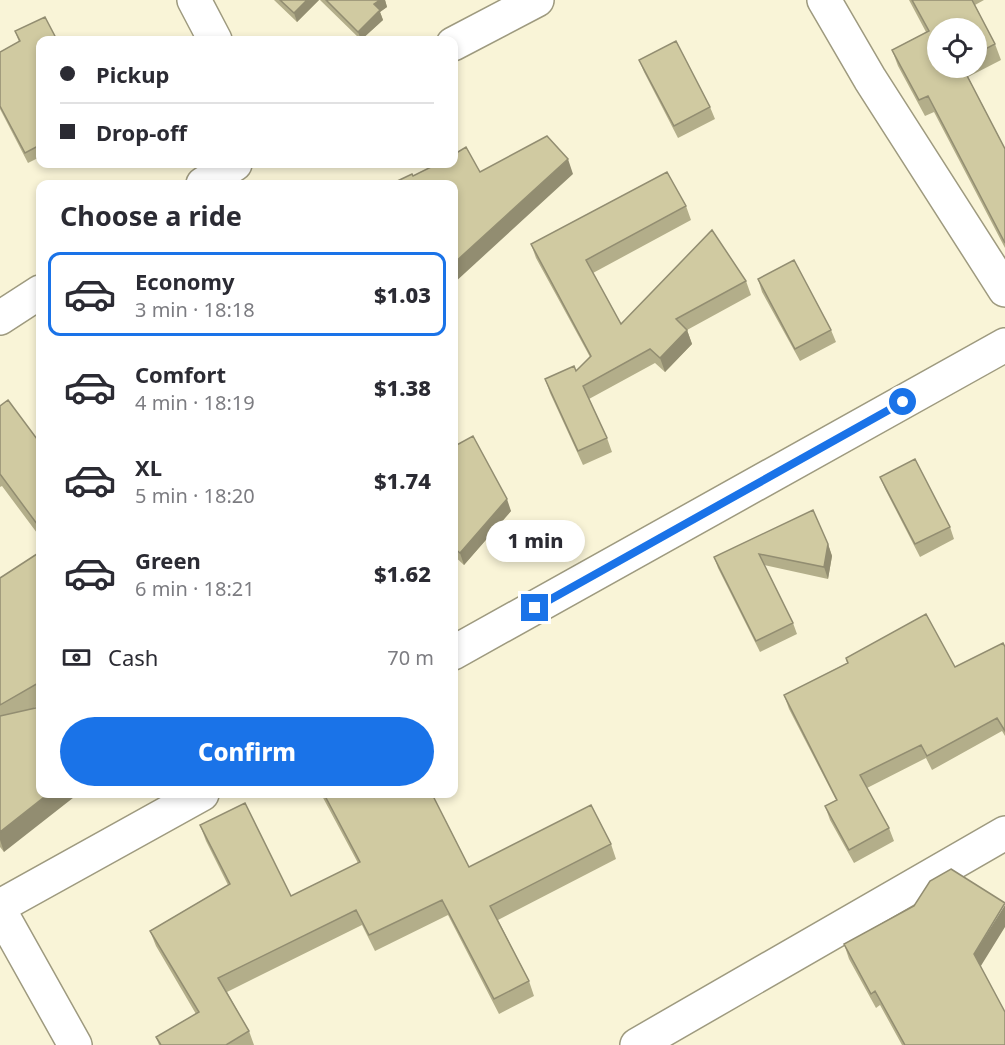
<!DOCTYPE html>
<meta charset="utf-8">
<style>
:root{--surface:#fff;--page:#f7f7f7;--text:#2b2b33;--muted:#7c7c81;--line:#e1e1e2;--accent:#1a73e8}
body{margin:0;font-family:"Noto Sans",sans-serif;background:var(--page);color:var(--text);height:100vh;display:flex;flex-direction:column;font-size:22px;white-space:nowrap}
*{box-sizing:border-box;margin:0}
p{font-size:20px;color:var(--muted)}
.icon{flex:none;width:33px;height:33px;fill:none;stroke:currentColor;stroke-width:2;stroke-linecap:round;stroke-linejoin:round}
.map{position:relative;flex:1;overflow:hidden}
.side{position:absolute;left:36px;top:180px;width:422px;height:618px;display:flex;flex-direction:column;background:var(--surface);border-radius:12px;box-shadow:0 3px 9px #0003}
.side>*{flex:none}
.hud{position:absolute;left:36px;top:36px;width:422px;height:132px;border-radius:12px;box-shadow:0 3px 9px #0003;display:grid;align-content:center;height:132px;padding:0 24px;background:var(--surface)}
.buttons{position:absolute;left:927px;top:18px;display:grid;gap:12px}
.buttons a{display:grid;place-items:center;width:60px;height:60px;border-radius:50%;background:var(--surface);box-shadow:0 3px 9px #0003;font-size:30px}
.end{position:absolute;width:27px;height:27px;margin:-14px;border:8px solid #1a73e8;background:#fff;box-shadow:0 0 0 3px #fff}
.from{border-radius:50%}
.bubble{position:absolute;height:42px;border-radius:21px;background:var(--surface);box-shadow:0 3px 9px #0003;font-size:20px;font-weight:800;line-height:42px;text-align:center}
.hud b{display:flex;align-items:center;gap:21px;height:57px;font-size:22px}
.hud b+b{border-top:2px solid var(--line)}
.hud i{width:15px;height:15px;background:var(--text)}
ul{padding:0;list-style:none}
li{display:flex;align-items:center;gap:18px;height:84px;margin:0 12px 9px;padding:0 12px;border:3px solid transparent;border-radius:12px}
li div{flex:1}
li b{display:block;font-size:22px}
li em{font-style:normal;font-weight:800}
li.on{border-color:var(--accent)}
li>.icon{width:54px;height:54px;stroke-width:1.5}
h2{padding:0 24px;font-size:27px;line-height:72px}
.pay{display:flex;align-items:center;gap:15px;height:66px;padding:0 24px;font-size:22px}
.pay p{margin-inline-start:auto}
.button{display:flex;gap:12px;margin-top:auto;padding:12px 24px}
.button a{flex:1;height:69px;border-radius:36px;background:var(--accent);color:#fff;font-size:24px;font-weight:800;line-height:69px;text-align:center}
.map>svg:first-child{display:block}
.lines{fill:none;stroke-linecap:round;stroke-linejoin:round}
.street-casing{stroke:#9e9a7f;stroke-width:36}
.street{stroke:#fff;stroke-width:33}
.wall{fill:#b3ae8a;fill-rule:evenodd}
.shaded-wall{fill:#928d71}
.building{fill:#d0caa1;stroke:#928d71;stroke-width:1.5}
.route{stroke:#1a73e8;stroke-width:8}
</style>
<div class="map">
<svg width="1005" height="1045" viewBox="0 0 1005 1045">
<rect width="100%" height="100%" fill="#f9f4d7"/>
<g class="lines">
<defs>
<path id="street" d="M194,0l21,40
M824,0l46,79 135,211
M453,44l84,-44
M203,184l32,-20
M0,318l40,-26
M453,653l552,-308
M0,906l202,-112
M0,911l75,134
M637,1045l368,-212"/>
</defs>
<use href="#street" class="street-casing"/>
<use href="#street" class="street"/>
</g>
<path class="wall" d="M274,0h45l-22,22z
M320,0h65l2,7 -7,5 3,8 -22,20z
M909,0h75l-9,5 20,39 6,16 -33,17 37,72v99l-71,-136 -9,4 -27,-50 -6,-16 34,-18zM976,28v40h-38z
M15,31l25,9v117l-12,6 -28,-54v-57l19,-10z
M639,60l71,47 5,12 -37,19 -34,-66z
M686,206l5,14 -98,53 28,51 125,-43 5,14 -64,35 5,14 -27,28 -10,-9 -66,36 18,39 5,14 -29,13 -33,-72 -5,-14 31,-8 14,-14 -54,-99 -5,-14z
M758,279l73,51 5,12 -36,19 -38,-69z
M0,406l40,37v94l-38,-51 -2,1z
M453,447l58,64 -47,54 -11,-10z
M880,477l70,50 4,12 -34,18 -35,-68z
M828,544l4,12 -4,23 -64,-14 29,58 4,11 -37,18 -42,-84 -4,-11z
M40,552v152l-6,4 -30,144 -4,-5v-269z
M1005,647v89l-3,-5 -70,39 -6,-12 -59,30 22,40 5,13 -40,22 -24,-43 -5,-14 11,-6 -47,-91 -5,-14 63,-32 -1,-5 109,9z
M321,794h111l37,73 142,-23 5,15 -118,61 31,61 5,15 -35,18 -51,-99 -73,36 -13,-26 -135,67 22,39 5,14h-95l-3,-8 40,-23 -40,-68 -6,-15 78,-46 -22,-44 -6,-16 91,71 67,-33z
M844,944l136,22 25,79h-103l-22,-40 -4,3 -27,-49z"/>
<path class="shaded-wall" d="M307,0h12l-22,22 -3,-9z
M380,0h5l2,7 -7,5 3,8 -22,20 -3,-8 16,-28z
M568,159l5,15 -120,110v-20z
M687,330l5,14 -27,28 -5,-14z
M507,499l4,12 -47,54 -4,-12z
M828,544l4,12 -4,23 -4,-12z
M48,794h30l-74,58 -4,-12v-8z
M1005,905v22l-26,42 -5,-15z"/>
<path class="building" d="M280,0h27l-13,13z
M326,0h54l-6,4 6,6 -22,22z
M912,0h60l23,44 -19,10v-26h-38v40h25l42,81v94l-77,-147 -9,4 -27,-50 37,-19z
M45,17l12,23h-17v105l-15,8 -25,-47v-54l20,-11 -5,-10z
M676,41l34,66 -36,19 -35,-66z
M547,136l21,23 -115,105v-80h-62l21,-10 1,2 24,-12h16v-9l13,-8 14,25z
M667,172l19,34 -100,54 35,64 91,-94 34,51 -70,38 11,11 -27,28 -10,-9 -67,37 24,52 -29,13 -33,-72 29,-13 2,5 15,-15 -60,-112z
M794,260l37,70 -36,19 -37,-70z
M8,400l32,43v85l-40,-54v-68z
M473,436l34,63 -47,54 -7,-6v-100z
M915,459l35,68 -35,17 -35,-67z
M813,510l15,34 -4,23 -65,-13 34,69 -37,18 -42,-84z
M40,552v130l-40,23v-127z
M926,614l29,53 48,-24 2,4v84l-8,-13 -70,38 -6,-11 -61,30 29,53 -40,22 -24,-44 12,-6 -53,-105 64,-32 -2,-5z
M40,707v87h8l-48,38v-116z
M324,794h108l37,73 122,-62 20,39 -121,62 39,75 -35,18 -52,-99 -73,35 -13,-25 -138,68 31,53 -23,14h-65l-5,-8 43,-25 -49,-81 80,-47 -30,-59 45,-22 46,93 69,-34z
M951,869l54,34 -31,51 31,58v33h-100l-30,-54 -4,3 -27,-50 70,-38 16,-25z"/>
<g class="lines">
<path class="route" d="M535,608l368,-206"/>
</g>
</svg>
<div class="buttons">
<a><svg class="icon" aria-label="locate" viewBox="0 0 24 24"><circle cx="12" cy="12" r="6"/><path d="M12 2v4M12 18v4M2 12h4M18 12h4"/></svg></a>
</div>
<i class="end from" style="left:903px;top:402px"></i>
<i class="end" style="left:535px;top:608px"></i>
<div class="bubble" style="left:486px;top:520px;width:99px">1 min</div>
<div class="hud">
<b><i class="from"></i>Pickup</b>
<b><i></i>Drop-off</b>
</div>
<section class="side">
<h2>Choose a ride</h2>
<ul>
<li class="on"><svg class="icon" aria-label="car" viewBox="0 0 24 24"><path d="M5 17H2v-5l4-1 3-4h7l3 4 3 1v5h-3M9 17h6M6 11h13"/><circle cx="7" cy="17" r="2"/><circle cx="17" cy="17" r="2"/></svg><div><b>Economy</b><p>3 min · 18:18</p></div><em>$1.03</em></li>
<li><svg class="icon" aria-label="car" viewBox="0 0 24 24"><path d="M5 17H2v-5l4-1 3-4h7l3 4 3 1v5h-3M9 17h6M6 11h13"/><circle cx="7" cy="17" r="2"/><circle cx="17" cy="17" r="2"/></svg><div><b>Comfort</b><p>4 min · 18:19</p></div><em>$1.38</em></li>
<li><svg class="icon" aria-label="car" viewBox="0 0 24 24"><path d="M5 17H2v-5l4-1 3-4h7l3 4 3 1v5h-3M9 17h6M6 11h13"/><circle cx="7" cy="17" r="2"/><circle cx="17" cy="17" r="2"/></svg><div><b>XL</b><p>5 min · 18:20</p></div><em>$1.74</em></li>
<li><svg class="icon" aria-label="car" viewBox="0 0 24 24"><path d="M5 17H2v-5l4-1 3-4h7l3 4 3 1v5h-3M9 17h6M6 11h13"/><circle cx="7" cy="17" r="2"/><circle cx="17" cy="17" r="2"/></svg><div><b>Green</b><p>6 min · 18:21</p></div><em>$1.62</em></li>
</ul>
<div class="pay"><svg class="icon" aria-label="cash" viewBox="0 0 24 24"><path d="M3 7h18v10H3z"/><circle cx="12" cy="12" r="2"/></svg>Cash<p>70 m</p></div>
<div class="button"><a>Confirm</a></div>
</section>
</div>
